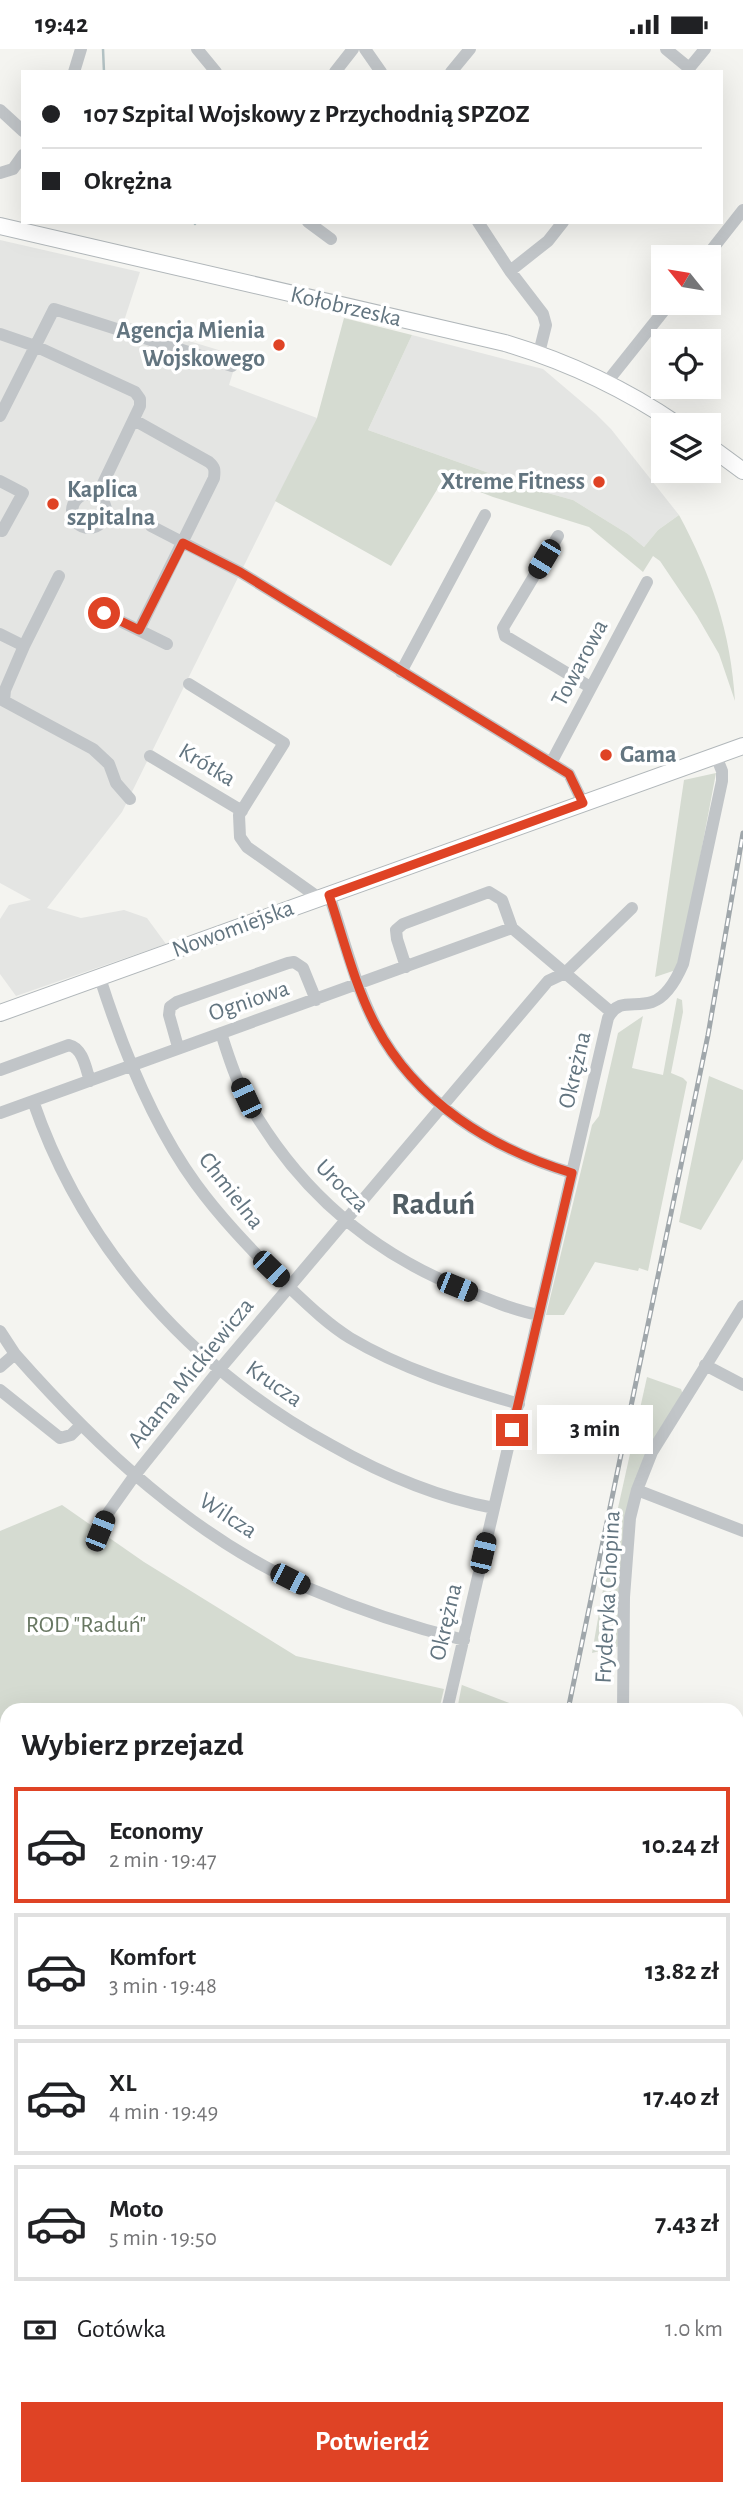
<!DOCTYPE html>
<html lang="pl">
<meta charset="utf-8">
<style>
:root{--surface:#fff;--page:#f6f6f6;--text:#202124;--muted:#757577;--line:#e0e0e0;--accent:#df4325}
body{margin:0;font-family:"Alegreya Sans",sans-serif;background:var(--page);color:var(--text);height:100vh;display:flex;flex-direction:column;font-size:26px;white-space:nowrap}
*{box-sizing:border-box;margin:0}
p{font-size:23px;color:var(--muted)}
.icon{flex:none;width:38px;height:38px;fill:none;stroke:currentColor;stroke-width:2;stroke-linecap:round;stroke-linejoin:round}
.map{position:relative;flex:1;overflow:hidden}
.panel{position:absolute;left:0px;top:1654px;width:744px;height:793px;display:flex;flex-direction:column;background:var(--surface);border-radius:21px 21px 0 0;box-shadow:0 7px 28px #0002}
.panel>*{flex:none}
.guide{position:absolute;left:21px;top:21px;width:702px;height:154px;border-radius:0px;box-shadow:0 7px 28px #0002;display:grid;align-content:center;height:154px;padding:0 21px;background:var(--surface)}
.needle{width:46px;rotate:300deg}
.buttons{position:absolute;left:651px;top:196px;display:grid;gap:14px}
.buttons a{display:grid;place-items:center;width:70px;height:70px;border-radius:0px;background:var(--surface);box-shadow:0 7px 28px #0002;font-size:35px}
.end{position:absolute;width:32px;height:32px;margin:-16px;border:9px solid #df4325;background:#fff;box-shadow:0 0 0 4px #fff}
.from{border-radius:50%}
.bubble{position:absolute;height:49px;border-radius:0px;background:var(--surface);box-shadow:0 7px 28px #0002;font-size:23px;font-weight:600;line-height:49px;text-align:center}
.car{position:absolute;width:21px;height:42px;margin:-21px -10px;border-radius:9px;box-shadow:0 0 5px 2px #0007;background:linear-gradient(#222 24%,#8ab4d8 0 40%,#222 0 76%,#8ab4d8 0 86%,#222 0)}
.guide b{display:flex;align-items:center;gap:24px;height:66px;font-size:26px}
.guide b+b{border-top:2px solid var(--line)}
.guide i{width:18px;height:18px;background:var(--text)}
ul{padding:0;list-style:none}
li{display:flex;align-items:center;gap:21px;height:116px;margin:0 14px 10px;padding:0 7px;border:4px solid var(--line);border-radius:0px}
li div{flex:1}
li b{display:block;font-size:26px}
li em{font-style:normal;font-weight:600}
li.on{border-color:var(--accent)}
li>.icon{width:63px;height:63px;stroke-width:1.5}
h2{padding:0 21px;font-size:32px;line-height:84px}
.pay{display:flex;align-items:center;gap:18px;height:77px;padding:0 21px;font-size:26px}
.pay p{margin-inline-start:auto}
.action{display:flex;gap:14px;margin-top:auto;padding:14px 21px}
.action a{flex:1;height:80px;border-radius:0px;background:var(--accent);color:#fff;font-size:28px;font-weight:600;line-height:80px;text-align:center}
.status{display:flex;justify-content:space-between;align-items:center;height:49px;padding:0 35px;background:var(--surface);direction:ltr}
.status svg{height:19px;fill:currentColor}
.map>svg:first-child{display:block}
.built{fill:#e4e5e3}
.green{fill:#d5dbd1}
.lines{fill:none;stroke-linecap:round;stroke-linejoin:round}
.stream{stroke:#b4c3c5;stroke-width:2.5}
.secondary-casing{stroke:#b1b7ba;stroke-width:18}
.street{stroke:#c1c5c8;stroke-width:12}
.secondary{stroke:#fff;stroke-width:16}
.rail-casing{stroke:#a0a7ab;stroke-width:5}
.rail{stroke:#fff;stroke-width:2.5;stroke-dasharray:8;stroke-linecap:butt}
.route{stroke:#df4325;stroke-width:9}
.poi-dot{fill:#df4325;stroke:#fff;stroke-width:2.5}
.labels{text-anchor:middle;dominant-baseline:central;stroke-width:7;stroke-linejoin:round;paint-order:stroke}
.street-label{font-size:24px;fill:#637580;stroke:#fff}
.poi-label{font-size:24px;font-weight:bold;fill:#637580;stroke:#fff;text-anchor:end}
.park-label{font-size:24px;fill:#687762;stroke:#fff}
.district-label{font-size:32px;font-weight:bold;fill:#515e65;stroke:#fff}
</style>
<div class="status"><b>19:42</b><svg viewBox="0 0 49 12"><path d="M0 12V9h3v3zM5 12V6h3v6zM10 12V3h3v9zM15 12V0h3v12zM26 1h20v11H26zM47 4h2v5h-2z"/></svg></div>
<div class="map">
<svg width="743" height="2445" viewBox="0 0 743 2445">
<rect width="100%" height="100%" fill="#f4f4f0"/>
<path class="built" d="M0,191l140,32 -16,49 114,35 -9,29 88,33 -195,394 -75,96 34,10 43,-8 23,8 19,26 -150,52 -16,-22v-55l9,-14 22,-5 -31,-17z
M412,286l131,34 53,45 15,15 68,86 -21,15 -14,17 -16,-13 -55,-34 -36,-10 -169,-60z"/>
<path class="green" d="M344,269l68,17 -44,95 169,60 36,10 55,34 16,13 14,-17 21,-15c32,59 52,118 56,186l-16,-47 -22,-38 -37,-55 -7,-5 -10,16 -54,-45 -96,-30 -49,-19 -53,88 -116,-65 42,-83z
M716,724l-37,196 -24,8 29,-197z
M677,949l5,2 1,12 -12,61 12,5 4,4 -39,189 -9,-3 -1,3 -43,-9 -31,53h-18l46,-190 7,-9 19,-83 25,-17 -11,52 31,7z
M709,1027l34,14v69l-42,71 -22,-8z
M647,1328l34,12 3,9 -47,92 -13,155 -32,8 22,-127z
M62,1456l82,57 152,94 148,33 -5,21h-432v379l-7,2v-560z
M462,1635v1l66,25h-71z
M743,2199v246h-157l3,-5h148v-224z"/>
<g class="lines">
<path class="stream" d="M103,0l1,23
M194,173l1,2"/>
<defs>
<path id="secondary" d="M0,177l505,117c63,19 119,45 173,82
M709,397l34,25
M0,964l743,-267"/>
</defs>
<use href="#secondary" class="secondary-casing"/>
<path class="street" d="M197,0l19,23
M365,0l16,23
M666,0l23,19
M74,23l7,-23
M335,23l18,-23
M451,23l19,-23
M686,23l19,-23
M0,61l23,21
M0,124l13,-4 10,-14
M308,173l23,17
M478,173l32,49 33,43 3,11 -7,28
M706,208l37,-47
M510,222l38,-30 15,-19
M0,285l35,12 100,46 5,7v7l-43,90
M607,333l63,-79
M0,367l54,-107 178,57
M134,371l75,42c6,5 6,8 5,16l-75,152
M0,432l23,12 -21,38 -2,-1
M72 462a17 17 0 1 1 34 0a17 17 0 1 1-34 0Z
M151,477l89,46 329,202 14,29
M558,487l-55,92 2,8 85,51
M104,564l63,31
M0,585l24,12 -19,44 -1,11 89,48 16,15 7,19 14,16
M24,597l35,-70
M401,623l84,-157
M189,635l95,59 -45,72 1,22 7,10 72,51
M150,707l92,55
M551,714l96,-181
M329,846c15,43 26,91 47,131 40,76 116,123 196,147
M512,879l99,84
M406,918l-9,-28 -1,-9 7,-6 86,-32 13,8 10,28
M100,929c22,69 53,147 96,206 24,33 53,63 81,92 23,21 47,46 73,62 52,31 111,49 169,66
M221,984c7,22 14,45 25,65 50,90 121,153 217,191 24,10 50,21 76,26
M178,998l-9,-32 1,-8 7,-5 111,-39 6,-1 9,6 13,32
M0,1021l69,-25c14,3 17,24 21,36
M33,1052c51,149 160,269 298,344 51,29 104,52 163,63
M0,1064l512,-185
M0,1282l15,23 -15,13
M15,1305c82,93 178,183 293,234 49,21 103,39 156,52
M705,1316l38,20
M0,1341l60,48 11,-3 10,-10
M637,1441l106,41
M100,1481l8,-17 27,-38 84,-105 329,-389 17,-8 67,-65
M447,1661l161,-692c11,-21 26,-10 44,-16 15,-5 25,-24 31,-38l39,-183v-10l-6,-15
M623,1661l1,-113 6,-79 7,-28 15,-38 91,-146
M737,1841l6,-24
M158,2445l4,-5
M315,2445l8,-5
M490,2445l1,-5
M572,2445l3,-5"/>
<use href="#secondary" class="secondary"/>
<defs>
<path id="rail" d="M568,1661l140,-675 35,-202
M397,2445l1,-5"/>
</defs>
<use href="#rail" class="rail-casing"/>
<use href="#rail" class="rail"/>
</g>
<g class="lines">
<path class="route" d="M104,564l35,17 44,-87 57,29 329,202 14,29 -254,92c14,42 26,92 47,131 40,76 116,123 196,147l-60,257"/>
</g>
<g class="poi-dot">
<circle cx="279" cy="296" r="7"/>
<circle cx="599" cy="433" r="7"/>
<circle cx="53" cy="455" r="7"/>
<circle cx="606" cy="706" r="7"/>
</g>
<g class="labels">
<g class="street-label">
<text transform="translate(346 258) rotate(13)">Kołobrzeska</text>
<text transform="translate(580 614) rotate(-62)">Towarowa</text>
<text transform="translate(207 716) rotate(31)">Krótka</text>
<text transform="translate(233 880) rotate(-20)">Nowomiejska</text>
<text transform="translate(249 952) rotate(-19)">Ogniowa</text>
<text transform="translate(575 1021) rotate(-77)">Okrężna</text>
<text transform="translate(342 1137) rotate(45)">Urocza</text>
<text transform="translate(231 1142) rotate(52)">Chmielna</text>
<text transform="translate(191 1324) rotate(-51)">Adama Mickiewicza</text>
<text transform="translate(274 1335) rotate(35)">Krucza</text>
<text transform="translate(228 1467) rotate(33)">Wilcza</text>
<text transform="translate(608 1548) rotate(-87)">Fryderyka Chopina</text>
<text transform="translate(446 1573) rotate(-77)">Okrężna</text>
</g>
<g class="poi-label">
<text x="265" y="282">Agencja Mienia<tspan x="265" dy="28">Wojskowego</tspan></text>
<text x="585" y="433">Xtreme Fitness</text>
<text x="67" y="441" text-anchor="start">Kaplica<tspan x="67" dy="28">szpitalna</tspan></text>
<text x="620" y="706" text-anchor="start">Gama</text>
</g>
<g class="park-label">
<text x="86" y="1576">ROD "Raduń"</text>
</g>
<g class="district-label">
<text x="433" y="1155">Raduń</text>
</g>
</g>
</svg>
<div class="buttons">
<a><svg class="needle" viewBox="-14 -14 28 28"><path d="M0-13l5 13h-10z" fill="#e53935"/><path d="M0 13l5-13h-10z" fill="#757577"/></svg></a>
<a><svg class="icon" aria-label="locate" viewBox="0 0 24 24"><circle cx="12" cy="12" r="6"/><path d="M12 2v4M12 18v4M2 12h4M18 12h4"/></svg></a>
<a><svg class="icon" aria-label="layers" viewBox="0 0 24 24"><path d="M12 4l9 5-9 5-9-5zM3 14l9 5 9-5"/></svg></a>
</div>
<i class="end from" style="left:104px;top:564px"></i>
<i class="end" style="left:512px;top:1381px"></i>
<div class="bubble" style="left:537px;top:1356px;width:116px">3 min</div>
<i class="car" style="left:544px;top:510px;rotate:211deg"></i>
<i class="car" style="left:246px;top:1049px;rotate:335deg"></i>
<i class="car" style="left:271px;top:1220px;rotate:134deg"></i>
<i class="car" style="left:457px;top:1238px;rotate:112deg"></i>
<i class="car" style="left:100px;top:1482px;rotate:22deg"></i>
<i class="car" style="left:483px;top:1504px;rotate:13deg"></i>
<i class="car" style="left:290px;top:1530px;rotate:117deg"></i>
<div class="guide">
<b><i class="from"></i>107 Szpital Wojskowy z Przychodnią SPZOZ</b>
<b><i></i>Okrężna</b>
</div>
<section class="panel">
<h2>Wybierz przejazd</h2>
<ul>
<li class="on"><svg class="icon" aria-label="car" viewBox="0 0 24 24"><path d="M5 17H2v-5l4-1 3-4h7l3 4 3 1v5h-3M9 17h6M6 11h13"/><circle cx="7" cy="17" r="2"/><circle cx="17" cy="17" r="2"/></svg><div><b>Economy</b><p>2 min · 19:47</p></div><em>10.24 zł</em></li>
<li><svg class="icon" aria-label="car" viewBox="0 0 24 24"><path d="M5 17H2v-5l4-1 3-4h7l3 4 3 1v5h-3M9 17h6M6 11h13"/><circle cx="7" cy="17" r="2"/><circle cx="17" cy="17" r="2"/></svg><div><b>Komfort</b><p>3 min · 19:48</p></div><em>13.82 zł</em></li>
<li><svg class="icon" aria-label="car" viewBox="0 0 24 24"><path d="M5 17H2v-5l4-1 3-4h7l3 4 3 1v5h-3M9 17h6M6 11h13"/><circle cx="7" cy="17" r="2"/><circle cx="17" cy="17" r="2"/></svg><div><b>XL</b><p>4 min · 19:49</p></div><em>17.40 zł</em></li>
<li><svg class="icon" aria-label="car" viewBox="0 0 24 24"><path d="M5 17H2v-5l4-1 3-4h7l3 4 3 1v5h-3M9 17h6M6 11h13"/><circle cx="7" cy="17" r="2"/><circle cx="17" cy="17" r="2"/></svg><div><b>Moto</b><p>5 min · 19:50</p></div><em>7.43 zł</em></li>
</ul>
<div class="pay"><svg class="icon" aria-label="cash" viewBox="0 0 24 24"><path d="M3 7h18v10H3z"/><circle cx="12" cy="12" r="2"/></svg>Gotówka<p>1.0 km</p></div>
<div class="action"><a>Potwierdź</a></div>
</section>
</div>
